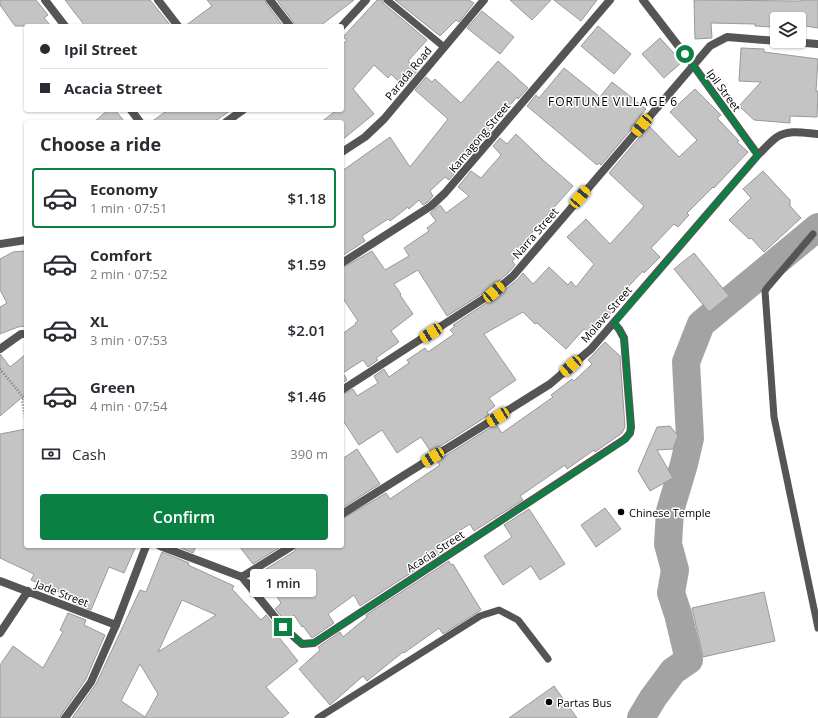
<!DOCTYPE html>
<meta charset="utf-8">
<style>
:root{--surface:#fff;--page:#f2f2f3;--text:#2b2b33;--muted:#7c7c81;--line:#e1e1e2;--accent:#0b8043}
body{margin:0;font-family:"Open Sans",sans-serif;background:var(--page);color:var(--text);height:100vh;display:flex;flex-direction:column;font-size:15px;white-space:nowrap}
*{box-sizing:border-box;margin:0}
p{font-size:13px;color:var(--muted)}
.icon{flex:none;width:22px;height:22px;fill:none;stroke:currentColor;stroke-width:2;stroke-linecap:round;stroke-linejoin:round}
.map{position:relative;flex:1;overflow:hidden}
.details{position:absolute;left:24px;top:120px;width:320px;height:428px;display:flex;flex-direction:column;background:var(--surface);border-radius:4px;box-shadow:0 1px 3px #0004}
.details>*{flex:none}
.top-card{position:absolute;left:24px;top:24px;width:320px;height:88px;border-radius:4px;box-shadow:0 1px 3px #0004;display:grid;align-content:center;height:88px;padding:0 16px;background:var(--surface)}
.buttons{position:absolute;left:770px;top:12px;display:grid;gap:8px}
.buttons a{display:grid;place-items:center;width:36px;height:36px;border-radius:4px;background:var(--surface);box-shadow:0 1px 3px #0004;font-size:20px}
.end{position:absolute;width:18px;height:18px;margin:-9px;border:5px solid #0b8043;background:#fff;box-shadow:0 0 0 2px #fff}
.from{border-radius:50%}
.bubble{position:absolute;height:28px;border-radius:4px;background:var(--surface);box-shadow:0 1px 3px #0004;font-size:13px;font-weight:600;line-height:28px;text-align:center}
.car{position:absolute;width:12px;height:24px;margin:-12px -6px;border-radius:5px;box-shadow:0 0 3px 1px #0007;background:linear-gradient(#f5c518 24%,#345 0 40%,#f5c518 0 76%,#345 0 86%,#f5c518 0)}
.top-card b{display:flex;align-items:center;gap:14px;height:38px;font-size:15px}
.top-card b+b{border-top:1px solid var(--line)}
.top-card i{width:10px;height:10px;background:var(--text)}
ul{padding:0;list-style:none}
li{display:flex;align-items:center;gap:12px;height:60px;margin:0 8px 6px;padding:0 8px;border:2px solid transparent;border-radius:4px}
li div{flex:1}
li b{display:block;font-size:15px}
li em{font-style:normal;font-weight:600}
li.selected{border-color:var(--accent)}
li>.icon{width:36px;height:36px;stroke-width:1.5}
h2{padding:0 16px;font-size:18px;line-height:48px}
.pay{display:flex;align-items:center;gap:10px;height:44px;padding:0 16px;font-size:15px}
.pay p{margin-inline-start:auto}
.action{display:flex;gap:8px;margin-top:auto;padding:8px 16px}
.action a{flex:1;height:46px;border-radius:4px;background:var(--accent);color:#fff;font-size:16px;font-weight:600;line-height:46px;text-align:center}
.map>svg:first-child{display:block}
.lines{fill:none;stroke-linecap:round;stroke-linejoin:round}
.river{stroke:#a3a3a3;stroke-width:28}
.building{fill:#c4c4c4;stroke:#999;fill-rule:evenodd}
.path{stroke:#777;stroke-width:2.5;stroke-dasharray:1 2;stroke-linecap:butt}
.service{stroke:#555;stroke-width:7}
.minor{stroke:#555;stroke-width:8}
.tertiary{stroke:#555;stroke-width:8}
.route{stroke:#0b8043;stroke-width:5}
.poi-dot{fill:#000;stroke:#fff;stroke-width:1.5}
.labels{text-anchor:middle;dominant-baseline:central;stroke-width:3;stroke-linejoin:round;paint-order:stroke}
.street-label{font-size:11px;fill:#000;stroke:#fff}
.poi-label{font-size:11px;fill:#000;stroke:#fff;text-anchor:start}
.neighbourhood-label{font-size:12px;letter-spacing:1px;fill:#000;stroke:#fff}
</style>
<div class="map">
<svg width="818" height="718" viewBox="0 0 818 718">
<rect width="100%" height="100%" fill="#fff"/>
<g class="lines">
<path class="river" d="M641,718l12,-20 20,-27 16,-11 -11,-46 -7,-21 4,-23 -7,-26 2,-33 14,-47 6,-26 -4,-76 15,-38 117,-97"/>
</g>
<path class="building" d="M0,0h36l12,15 -4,3 7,8h-36l-15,-21z
M65,0h85l21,26h-86z
M207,0h58l1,3 17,23h-98l27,-20z
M277,0h77l-34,26h-25l-1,-3z
M377,0h5l2,4 43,36 -19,21 10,9 -11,13 -3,-2 -3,3 -10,-10 -3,4 -14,-13 -21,24 21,25 -32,26v-18h-21l16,-12h5v-65l5,-5 -4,-3z
M395,0h74l5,3 -15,19 -3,-2 -16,16z
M510,0h41l-19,20z
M554,0h43l-16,21z
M694,0l107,1v-1h17v28l-19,-3v-6h-22v6h-5l-1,2 -16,-1v-2l-44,-1 1,15 -17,1z
M482,11l32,26 -14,17 -33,-26z
M598,26l33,28 -17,20 -33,-28z
M660,38l22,24 -18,16 -22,-24z
M741,48l23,1v3l54,7 -2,32h2l-1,26 -27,-1v7l-36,-3 -15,-14 22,-24 -22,-1z
M498,61l30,27 -10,11 -1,-2 -28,32 2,1 -42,50 -4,-3 -15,14 3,5 -5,6 -5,3 -4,-5 -10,9 -1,-2 -18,14 -2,-2 -26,17 3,5 -23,15v-85l48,-34 20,30 38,-48 -33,-29 11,-13 6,5 3,-3 26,24z
M564,68l36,29 12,-15 34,27 -7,8 2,1 -40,47 -2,-2 -2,2 -70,-59 9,-11 3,3z
M695,89l26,26 -4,3 22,23 -2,1 11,10 -34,36 -1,-1 -26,26 2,2 -11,12 -4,-3 -23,24 9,9 -16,16 -1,-2 -18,19 1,1 -17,24 -18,20 -7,-6 -18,20 -29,-26 -2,1 -12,-12 -39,22 32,46 -27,18 6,8 -8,6 2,3 -58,37 -10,-15 -24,16 -15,-23 -23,15 -17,-26v-24l11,-6 4,7 21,-13 -4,-7 10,-7 5,8 20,-14 -2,-3 18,-12 3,4 26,-18 -4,-4 5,-4 -2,-1 44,-29 20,-16 6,-7 10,11 16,-17 19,18 3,-4 5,6 18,-23 -27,-27 19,-18 24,25 21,-23 13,-15 -35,-33 40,-47 30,31 18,-17 -27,-28z
M108,110h7l10,12h-31z
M168,110h63l-17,12h-63z
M516,134l27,26 30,26 -53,60 4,4 -12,11 3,4 -6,7 -18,16 -44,28 -29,-46 -24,14 7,10 -1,1 13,19 -22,17 8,11 -23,16 2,2 -10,7 -5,-7 -20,13 4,7 -5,3v-49l14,-10 -1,-1 3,-2 -16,-24v-29l30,-17 13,19 24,-14 -5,-8 25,-17 -2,-3 9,-7 -6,-8 10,-8 6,8 23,-17 -11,-9 13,-16 10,7 20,-23 -8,-9 7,-8 7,6z
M763,171l27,29v6l11,12 -37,34 -13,-14 -2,1 -20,-19 22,-22 -8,-9z
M26,251v75l-8,1 -18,7v-27l7,-4 -7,-13v-31l13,-7z
M694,253l35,43 -20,16 -35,-43z
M605,342l15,14 5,71 -3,6 -27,19 -1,-2 -27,19 -2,-4 -45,31 3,4 -49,31 -4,-7 -32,20 5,8 -83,54 -6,-11 -26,19 6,9 -22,15 -9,-12 -1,1 -8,-12 -8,7 -11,-13 6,-6 -20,-31 34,-21 2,-5h45v-27l44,-26 4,6 50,-34 -3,-4 59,-37 6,9 51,-36 -2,-2 21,-16 2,2 18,-17 -4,-4z
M0,354l10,13 16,-13v40l-26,22z
M670,426l8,10 -5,13 -16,1 16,28 -23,13 -12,-20 19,-44z
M26,429v117h110l-12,27 -15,-6 -18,43 -18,-7 2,-4 -44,-19 3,-6 -34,-16v-124z
M357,449l23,35 -38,24v-49z
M605,508l16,21 -25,18 -15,-22z
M529,509l36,55 -25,16 -9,-14 -28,19 -19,-29 28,-19 -8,-12z
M176,546h20l-3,7z
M239,546h43l-29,18z
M162,552l27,11 -1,2 46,21 -2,3 29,31 5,-5 11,14 -3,2 24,30 -32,26 23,26 -7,5h-210l24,-34 44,-94 6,2zM182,600l34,15 -58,37zM140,664l18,30 -13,23 -24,-16z
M449,561l2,4 2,-1 28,46 -38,24 -4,-6 -35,25 -1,-1 -36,29 -4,-5 -33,29 -31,-36 21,-19 -2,-3 22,-15 3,5 24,-20 -1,-2z
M764,592l11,49 -72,16 -11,-49z
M68,613l18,7 -2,5 21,10 -19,44 -25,36 -1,3h-60v-53l13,-19 30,22 20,-36 -3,-2z
M554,686l23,32h-68z"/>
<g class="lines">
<path class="path" d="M0,369l24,29 -2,2 4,23"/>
<path class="service" d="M387,0l57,47
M813,234l-46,54 -2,3 9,126 44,211
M318,718l162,-102 19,-6 19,10 30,39"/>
<path class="minor" d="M45,0l20,26
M158,0l20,26
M270,0l20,26
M643,0l50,65 65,90
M342,26l24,-26
M779,41l39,3
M131,110l9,12
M226,122l17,-12
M342,263l89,-57 14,-13 165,-193
M0,349l21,-15h5
M342,390l152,-98 19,-16 197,-230 17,-9 50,4
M342,514l208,-130 41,-35 167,-194c6,-6 12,-13 19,-18 12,-8 28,-4 41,-3
M160,546l82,31 41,50 19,17 12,-1 311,-204 5,-6 1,-6 -7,-89 -5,-9 -5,-6
M242,577l50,-31
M0,581l116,44
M0,633l28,-42"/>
<path class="tertiary" d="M342,152l23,-15 19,-18 100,-119
M0,244l26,-4
M65,718l26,-36 25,-57 30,-79"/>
</g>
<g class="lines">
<path class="route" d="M283,627l19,17 12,-1 311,-203 5,-7 1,-6 -7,-89 -5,-9 -5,-6 144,-168 -73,-101"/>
</g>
<g class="poi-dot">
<circle cx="621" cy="512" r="4"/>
<circle cx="549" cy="702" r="4"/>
</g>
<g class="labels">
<g class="street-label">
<text transform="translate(408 73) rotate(-50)">Parada Road</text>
<text transform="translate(724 90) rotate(54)">Ipil Street</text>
<text transform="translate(479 137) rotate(-50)">Kamagong Street</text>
<text transform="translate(535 233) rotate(-49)">Narra Street</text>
<text transform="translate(606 314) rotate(-49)">Molave Street</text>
<text transform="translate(435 551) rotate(-33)">Acacia Street</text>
<text transform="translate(62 593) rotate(21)">Jade Street</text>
</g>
<g class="poi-label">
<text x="629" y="512">Chinese Temple</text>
<text x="557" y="702">Partas Bus</text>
</g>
<g class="neighbourhood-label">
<text x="613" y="101">FORTUNE VILLAGE 6</text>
</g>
</g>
</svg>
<div class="buttons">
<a><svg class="icon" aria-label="layers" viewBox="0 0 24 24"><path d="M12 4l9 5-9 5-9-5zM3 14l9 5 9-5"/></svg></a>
</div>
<i class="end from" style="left:685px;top:54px"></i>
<i class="end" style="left:283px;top:627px"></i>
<div class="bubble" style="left:250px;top:569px;width:66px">1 min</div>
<i class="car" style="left:642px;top:125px;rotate:220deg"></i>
<i class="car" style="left:580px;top:197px;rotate:40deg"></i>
<i class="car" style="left:494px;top:292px;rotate:49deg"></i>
<i class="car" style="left:431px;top:333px;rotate:237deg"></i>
<i class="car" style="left:571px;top:366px;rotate:229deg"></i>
<i class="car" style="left:498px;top:417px;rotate:238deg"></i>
<i class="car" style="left:433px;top:457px;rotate:238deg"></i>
<div class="top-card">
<b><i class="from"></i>Ipil Street</b>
<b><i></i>Acacia Street</b>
</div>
<section class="details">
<h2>Choose a ride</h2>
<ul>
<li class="selected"><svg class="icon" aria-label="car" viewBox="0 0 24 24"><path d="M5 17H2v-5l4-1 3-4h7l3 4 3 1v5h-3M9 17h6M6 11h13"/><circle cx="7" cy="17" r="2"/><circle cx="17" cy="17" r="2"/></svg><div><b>Economy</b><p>1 min · 07:51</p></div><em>$1.18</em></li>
<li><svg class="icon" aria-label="car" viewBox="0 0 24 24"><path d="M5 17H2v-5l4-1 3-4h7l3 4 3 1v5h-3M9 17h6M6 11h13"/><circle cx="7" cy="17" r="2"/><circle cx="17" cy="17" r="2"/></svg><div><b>Comfort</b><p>2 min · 07:52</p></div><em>$1.59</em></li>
<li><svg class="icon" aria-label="car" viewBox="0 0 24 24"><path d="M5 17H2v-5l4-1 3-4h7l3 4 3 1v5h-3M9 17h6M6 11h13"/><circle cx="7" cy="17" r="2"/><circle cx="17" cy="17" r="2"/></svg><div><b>XL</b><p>3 min · 07:53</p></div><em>$2.01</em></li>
<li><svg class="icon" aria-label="car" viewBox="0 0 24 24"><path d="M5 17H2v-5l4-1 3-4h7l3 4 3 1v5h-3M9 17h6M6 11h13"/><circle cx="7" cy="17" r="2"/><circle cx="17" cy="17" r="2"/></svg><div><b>Green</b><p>4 min · 07:54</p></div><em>$1.46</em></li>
</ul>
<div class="pay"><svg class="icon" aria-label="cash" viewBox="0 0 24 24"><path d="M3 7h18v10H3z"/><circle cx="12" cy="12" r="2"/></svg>Cash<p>390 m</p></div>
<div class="action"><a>Confirm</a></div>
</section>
</div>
